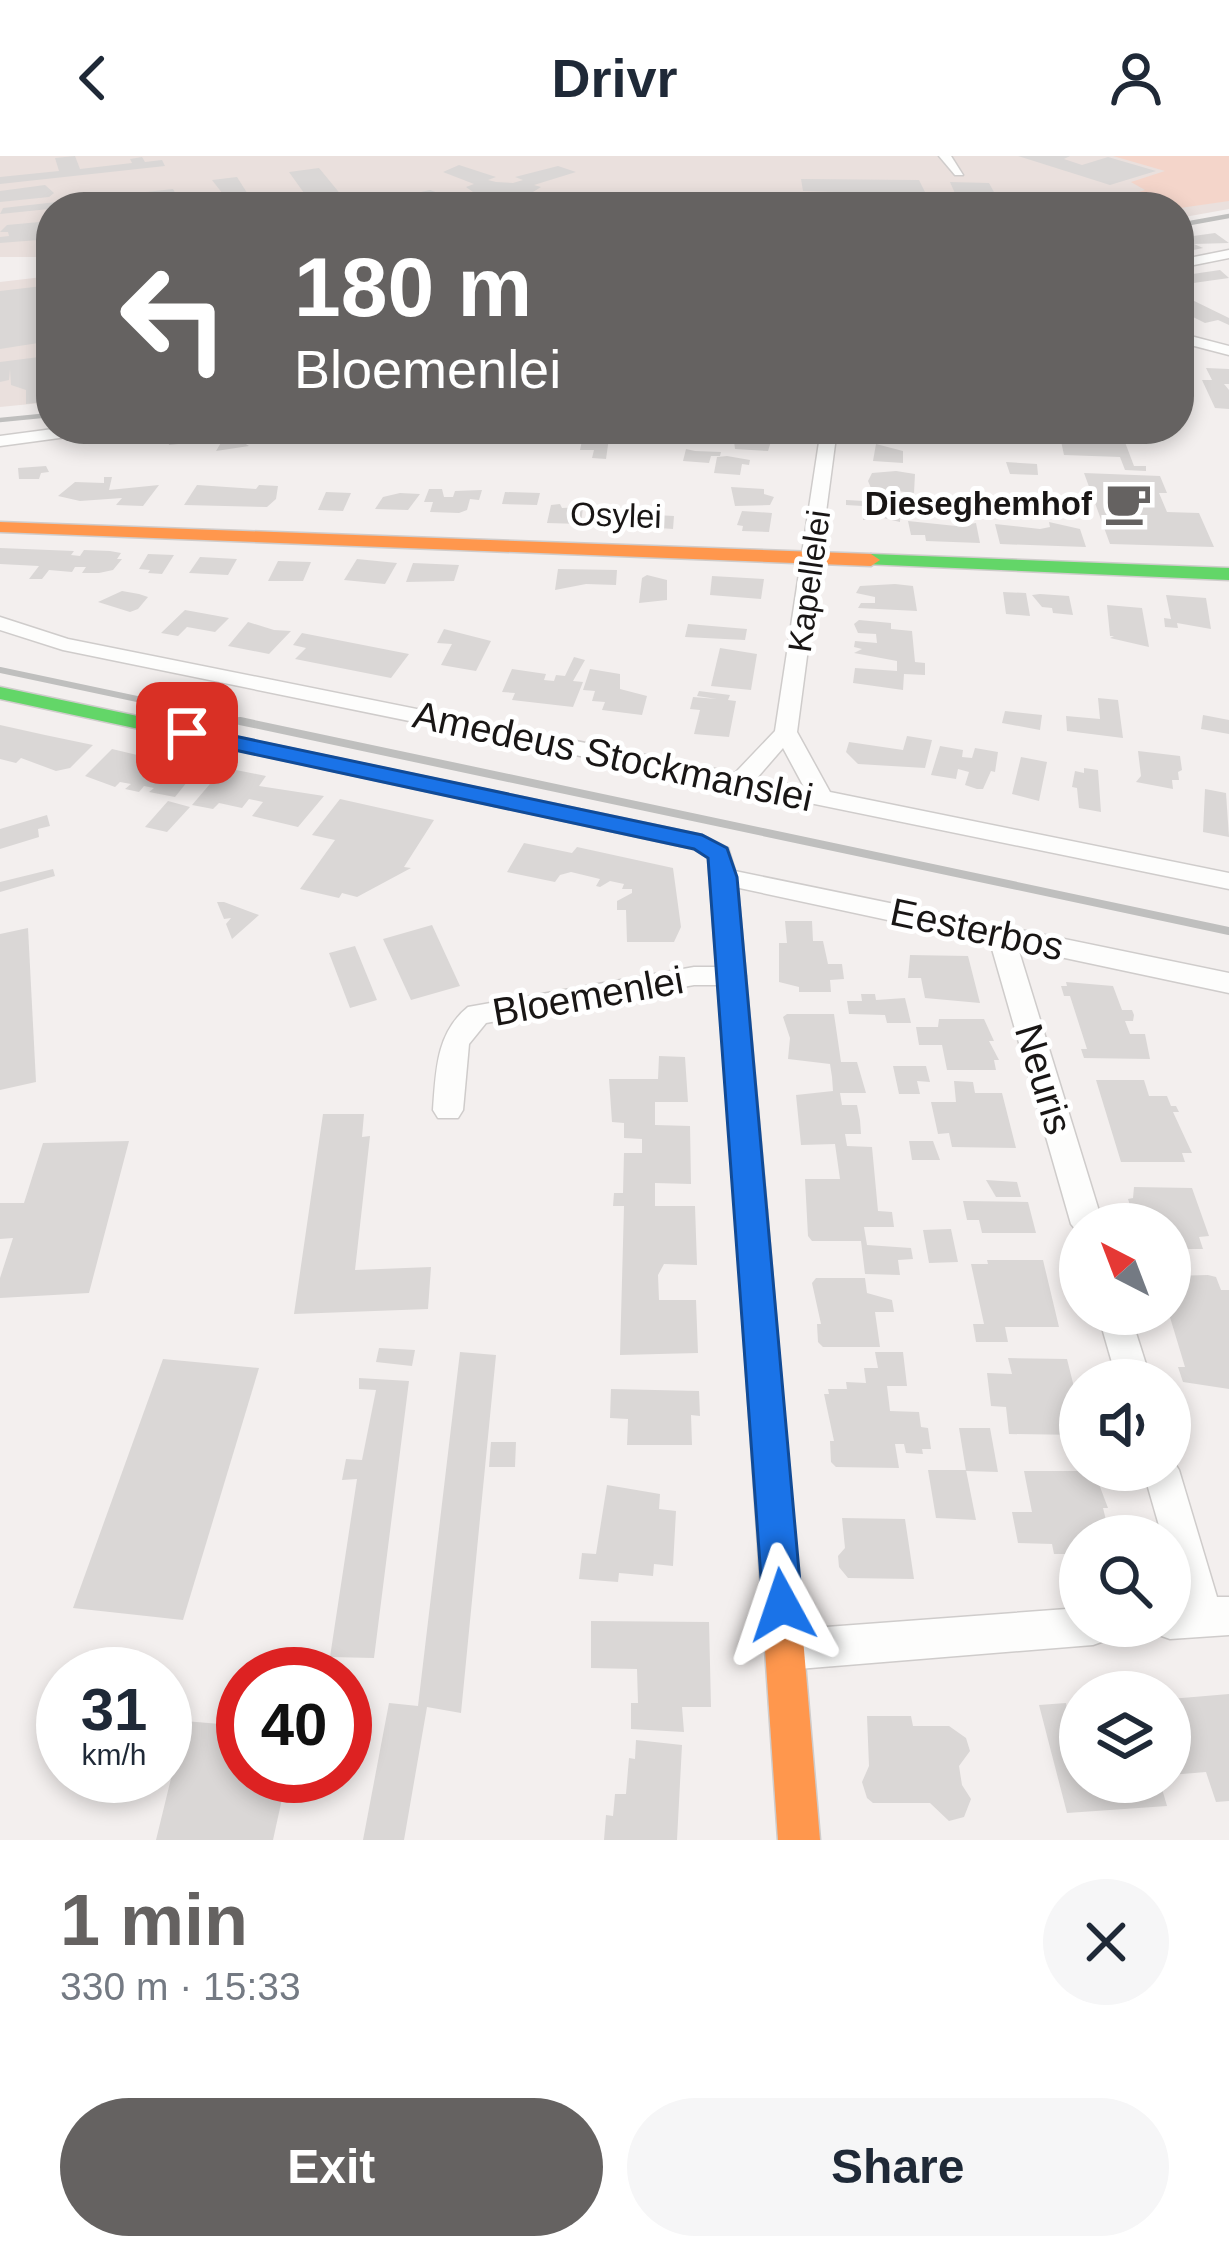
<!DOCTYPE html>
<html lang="en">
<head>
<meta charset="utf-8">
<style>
  body { margin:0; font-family:Helvetica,sans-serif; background:#f6f6f7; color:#1f2937; height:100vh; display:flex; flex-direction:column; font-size:45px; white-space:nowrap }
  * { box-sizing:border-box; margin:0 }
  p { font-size:39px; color:#747a83 }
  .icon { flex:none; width:66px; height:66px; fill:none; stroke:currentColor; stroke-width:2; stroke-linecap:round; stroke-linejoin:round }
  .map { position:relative; height:1684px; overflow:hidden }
  .drawer { display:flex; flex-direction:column; background:#fff; flex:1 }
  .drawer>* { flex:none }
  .guide { position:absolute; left:36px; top:36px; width:1158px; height:252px; border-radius:48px; box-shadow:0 6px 18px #0003; background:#656261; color:#fff; overflow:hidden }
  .needle { width:78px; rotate:318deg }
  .fabs { position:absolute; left:1059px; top:1047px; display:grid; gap:24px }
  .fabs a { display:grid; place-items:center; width:132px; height:132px; border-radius:50%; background:#fff; box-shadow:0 6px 18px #0003; font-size:60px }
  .speed { position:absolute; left:36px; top:1491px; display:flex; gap:24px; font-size:60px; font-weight:700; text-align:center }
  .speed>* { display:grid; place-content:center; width:156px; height:156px; border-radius:50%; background:#fff; box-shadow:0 6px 18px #0003; line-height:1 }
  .speed small { font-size:30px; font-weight:400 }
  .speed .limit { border:18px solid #d22; background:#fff; color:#111 }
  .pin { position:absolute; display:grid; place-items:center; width:102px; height:102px; color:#fff; margin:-51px; border-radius:24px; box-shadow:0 6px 18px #0006 }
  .me { position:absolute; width:132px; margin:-66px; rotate:355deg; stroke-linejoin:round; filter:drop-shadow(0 0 9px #0008) }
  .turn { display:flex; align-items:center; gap:42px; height:252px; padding:0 60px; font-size:54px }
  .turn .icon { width:156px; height:156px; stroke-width:2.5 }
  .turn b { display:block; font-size:84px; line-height:102px }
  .round { display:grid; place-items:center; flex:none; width:126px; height:126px; border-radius:63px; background:#f6f6f7 }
  .summary { display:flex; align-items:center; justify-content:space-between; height:204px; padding:0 60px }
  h1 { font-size:72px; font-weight:700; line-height:90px; color:#656261 }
  .button { display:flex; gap:24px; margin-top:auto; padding:24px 60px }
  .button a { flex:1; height:138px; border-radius:72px; background:#656261; color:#fff; font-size:48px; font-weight:700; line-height:138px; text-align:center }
  .button a+a { background:#f6f6f7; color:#1f2937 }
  header { display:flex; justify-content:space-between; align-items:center; height:156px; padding:0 60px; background:#fff; font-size:54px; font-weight:700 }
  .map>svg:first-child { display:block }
  .built { fill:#eae0dd }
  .green { fill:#f4d5ca }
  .building { fill:#dad7d6 }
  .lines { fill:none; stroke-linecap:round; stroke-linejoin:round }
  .street-casing { stroke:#cfcccb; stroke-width:3 }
  .fast-casing { stroke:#cfcccb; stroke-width:3 }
  .slow-casing { stroke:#cfcccb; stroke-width:3 }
  .street { fill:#fdfdfc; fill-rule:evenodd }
  .fast { fill:#63d668; fill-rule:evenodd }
  .slow { fill:#ff974d; fill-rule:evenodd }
  .rail-far2 { stroke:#bfbfbe; stroke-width:4.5 }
  .rail-far1 { stroke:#bfbfbe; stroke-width:6 }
  .rail { stroke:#bfbfbe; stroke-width:8 }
  .route { fill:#1a73e8; stroke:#114b97; stroke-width:3 }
  .labels { text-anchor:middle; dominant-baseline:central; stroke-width:10; stroke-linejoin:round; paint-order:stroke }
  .far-poi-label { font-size:33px; font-weight:bold; fill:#191615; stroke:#fff; text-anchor:end }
  .far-street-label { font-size:33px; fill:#191615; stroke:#fff }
  .street-label { font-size:39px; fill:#191615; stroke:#fff }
</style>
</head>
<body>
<header><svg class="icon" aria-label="back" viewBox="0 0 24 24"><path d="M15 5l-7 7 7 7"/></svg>Drivr<svg class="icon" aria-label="person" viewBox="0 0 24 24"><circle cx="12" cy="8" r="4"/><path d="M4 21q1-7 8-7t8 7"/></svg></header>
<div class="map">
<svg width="1229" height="1684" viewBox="0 0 1229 1684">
  <rect width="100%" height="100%" fill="#f3efee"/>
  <g class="built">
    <path d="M0 0H1229V53L1179 62V51H51V101H0Z"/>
    <path d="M51 120V246L0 251V126Z"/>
  </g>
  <path class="green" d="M1113 0H1229V45L1180 52 1112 45 1145 34 1131 26 1165 15Z"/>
  <g class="building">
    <path d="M75 0 80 13 132 7 130 3 142 1 145 6 162 4 165 10 0 28V21L59 15 55 2Z"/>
    <path d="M1018 0H1070L1064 3 1082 9 1108 1 1156 15 1110 29Z"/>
    <path d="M459 9 496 21 488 24 496 26 513 27 523 24 515 21 558 10 576 16 534 29 541 31 533 36 549 42 547 51H519V44L493 41 468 51H427L429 47 407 39 430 34 452 42 473 36 466 31 474 28 443 16Z"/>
    <path d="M319 12 342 40 360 38 371 51H314L289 16Z"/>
    <path d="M237 21 256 51H233L212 24Z"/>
    <path d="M801 23 919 24 925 36H864L868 49 839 51 835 36 803 35Z"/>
    <path d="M950 26 989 27 1001 49H960Z"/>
    <path d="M45 29 54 37 49 41 0 46V35Z"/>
    <path d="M173 33 177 40 0 58 3 52Z"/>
    <path d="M51 65V71L40 72 42 77 51 76V83L0 87V81L9 80 8 76H0L7 69Z"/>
    <path d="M1215 77 1229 87 1194 88 1203 92 1179 97V82Z"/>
    <path d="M1220 114 1229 122 1179 129V120Z"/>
    <path d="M51 129V185L0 193V135Z"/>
    <path d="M1184 140 1229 162V169L1218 164 1205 167 1179 154V141Z"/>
    <path d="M39 201V210L51 209V245L26 248V234L11 229 10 213 9 224 0 226V206Z"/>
    <path d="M1206 212 1229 213V228H1224L1229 234V253L1215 252 1202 224H1212Z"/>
    <path d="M203 273 206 285 169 289 167 278Z"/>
    <path d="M875 273 928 276V286L885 284 872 277Z"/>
    <path d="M1054 273H1120L1134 310H1146V315L1125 314 1120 301 1064 299 1061 285 1106 287 1104 280 1056 278Z"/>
    <path d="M248 274 241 285 249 290 216 295 228 275Z"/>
    <path d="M724 277 769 280 772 282 768 295 735 293 734 285 722 284Z"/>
    <path d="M583 280 609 282 606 303 592 302 594 294H580Z"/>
    <path d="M876 288 903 295V307L873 305Z"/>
    <path d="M686 293 695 295 721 296 720 300H711L709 307 683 305Z"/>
    <path d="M727 300 750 304 749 309 742 308 740 319 714 317 717 301Z"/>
    <path d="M1006 306 1037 308 1038 319 1010 318Z"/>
    <path d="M46 310 49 316 41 317 39 323H19L18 312Z"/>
    <path d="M896 315 915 318 914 337 871 332 868 325 872 317Z"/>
    <path d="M1084 317 1160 320 1167 337H1159L1167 356 1199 357 1214 391 1110 388Z"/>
    <path d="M104 321H112L109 334 159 329 143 350 116 349 122 342 80 345 58 340 75 326 104 327Z"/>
    <path d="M197 329 256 333 259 329 278 330 276 343 267 351 184 349Z"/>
    <path d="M731 331 764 333V338L774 341 770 349 735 350Z"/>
    <path d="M429 333H442L444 341H453L455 335 482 334 479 344 470 343 467 354 459 357 430 356 433 346H424Z"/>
    <path d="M326 336 351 337 343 355 318 354Z"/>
    <path d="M505 336 540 337 537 349 502 348Z"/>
    <path d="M400 337 420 338 408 354 375 353 383 341Z"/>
    <path d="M864 341 901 344 900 366 875 360 874 364H863V350L846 349V344L864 345Z"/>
    <path d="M560 348 562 352 583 351 581 368 547 367 551 349Z"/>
    <path d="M610 351 654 353 655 359 674 360 673 373 594 367 597 355H610Z"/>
    <path d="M742 355 772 357 769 376 742 375 743 370 737 369Z"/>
    <path d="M908 365 956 370 976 367 980 387 926 385 925 379H911Z"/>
    <path d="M1049 366 1080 373 1086 391 1000 388 995 368 1040 373 1050 371Z"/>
    <path d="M0 392 74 395 71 399 80 400 84 394 110 395 121 397 117 403H122L113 414 99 417H82L86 411H75L72 416 49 414 42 423H29L39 410 0 408Z"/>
    <path d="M148 398 174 399 162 418 148 417 150 414 139 413Z"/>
    <path d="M200 401 237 403 228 419 189 417Z"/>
    <path d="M357 403 397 407 385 428 344 424Z"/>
    <path d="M278 405 311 406 303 425H268Z"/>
    <path d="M413 407 459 409 454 425 406 426Z"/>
    <path d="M558 413 617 414 616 429 586 428 555 434Z"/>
    <path d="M647 419 667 424V444L639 447 642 422Z"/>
    <path d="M712 420 764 423 761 443 710 439Z"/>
    <path d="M895 428 913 430 917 455 858 452 861 447H875V441L856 437 860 430Z"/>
    <path d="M122 435 139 438 148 441 138 453 130 456 98 446Z"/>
    <path d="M1003 436 1026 437 1030 460 1006 458Z"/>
    <path d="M1040 438 1069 440 1073 459 1053 457 1052 452 1042 451 1032 439Z"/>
    <path d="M1166 439 1206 442 1211 473 1177 467 1178 472 1165 471 1164 462 1171 463Z"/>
    <path d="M1107 449 1142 452 1149 491 1110 482 1114 480H1110Z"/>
    <path d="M185 454 229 462 215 476 187 471 178 480 161 477Z"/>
    <path d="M859 464 891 467V473L912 475 915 506 925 507V519L904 518 903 534 853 527 855 512 897 515V505L854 497 862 493 854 491 855 485 877 487 876 478 858 477 854 468Z"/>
    <path d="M248 466 274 474 291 475 269 498 228 490Z"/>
    <path d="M688 468 747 473 745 484 685 481Z"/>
    <path d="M444 473 491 485 476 515 441 509 452 488 437 487Z"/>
    <path d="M302 477 409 498 391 522 295 503 306 492 293 489Z"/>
    <path d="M720 492 757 498 751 534 711 530Z"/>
    <path d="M574 501 585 504 573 525 583 526 573 551 512 544 515 537 502 536 512 513 546 518 544 524 554 525 556 519 565 520Z"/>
    <path d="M590 513 620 518V533L647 540 642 559 602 554 605 546 592 545 595 535 583 534Z"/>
    <path d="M699 535 730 539 728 544 736 545 729 581 694 578 700 554 690 553 693 541 717 543 697 540Z"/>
    <path d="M1098 542 1118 544 1123 582 1067 575 1066 560 1100 563Z"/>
    <path d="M1005 555 1042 559 1040 574 1002 567Z"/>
    <path d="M1203 559 1229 564V578L1201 573Z"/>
    <path d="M0 569 45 579 93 589 70 612 56 615 21 602 16 607 0 603Z"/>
    <path d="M907 580 932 584 925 612 858 608 846 596 849 586 903 594Z"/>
    <path d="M940 590 963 594 962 601 972 602 975 592 998 596 995 616 991 615 983 633H977L965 629 969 616 958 613 956 623 931 619Z"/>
    <path d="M112 593 133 598 199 611 175 641 149 636 154 632 144 630 139 636 125 633 131 628 120 626 115 631 85 620Z"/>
    <path d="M1138 595 1180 600 1182 614 1178 616 1179 624H1172L1173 633 1136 626 1141 620Z"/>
    <path d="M1021 601 1047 606 1039 645 1012 638Z"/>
    <path d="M1084 612 1098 614 1101 656 1079 652 1077 632 1072 631 1075 615 1084 617Z"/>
    <path d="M231 613 266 620 259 630 324 640 298 671 252 660 263 646 249 643 242 652 219 647 213 653 192 649 221 615Z"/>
    <path d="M1205 633 1226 637 1229 681 1203 676Z"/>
    <path d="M340 643 434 664 404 711 411 712 357 741 342 737 339 742 300 733 335 684 312 679Z"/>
    <path d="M168 645 190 651 167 676 145 671Z"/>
    <path d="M47 659 50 670 38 673 39 681 0 693V673Z"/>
    <path d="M524 687 572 697 577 691 673 712 681 771 674 786H627L626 754H617V745L632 737V733H622L624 728 610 725 600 731 596 730 600 723 571 716 560 719 555 726 507 716Z"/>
    <path d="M53 713 55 720 0 736V726Z"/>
    <path d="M217 746H224L259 759 232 783 226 768 231 762 224 763Z"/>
    <path d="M785 765H812L813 785H823L828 808H842L844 823 830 824 831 836H799V831L779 826V787H787Z"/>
    <path d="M432 769 460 830 411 844 383 783Z"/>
    <path d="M28 772 36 926 0 934V778Z"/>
    <path d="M355 790 377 844 350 852 329 797Z"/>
    <path d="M910 799 968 800 980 847 925 842 921 822H908Z"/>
    <path d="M1066 826 1113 830 1122 854H1132L1134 859 1133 865H1125L1130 878H1145L1150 903 1084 902 1081 893H1087L1070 840H1064L1061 830H1067Z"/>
    <path d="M861 838H875L876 844 905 842 911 867H887L885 859 849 858 847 845H862Z"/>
    <path d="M787 858H834L841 906H857L866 937H840L842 949H857L860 964 861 978H845L847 990 872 991 878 1055 892 1056 894 1071H864L867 1089 911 1092 913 1103 898 1104 900 1119 865 1118 861 1085H812L808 1080 805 1023H840L835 988 801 989 796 939 833 935 832 921 830 908 788 903 790 882 783 861Z"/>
    <path d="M939 863H984L994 885H989L999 904H994L996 914H947L942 889H919L916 871H938Z"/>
    <path d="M659 900 685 901 688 946H655V969L690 970 691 1028 655 1027V1050H695L697 1109 664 1108 658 1119 659 1144H696L698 1197 620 1199 624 1050H613L614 1037H623L624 997H642V983L624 982V967L612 966 609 923H658Z"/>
    <path d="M893 910H926L930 926 917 925 920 938H899Z"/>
    <path d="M1096 924H1144L1149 940H1167L1171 950H1176L1179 956H1173L1192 997H1182L1185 1006H1121Z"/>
    <path d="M954 925 973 926 975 937H1002L1016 992 952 991 949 977 938 978 931 946H956Z"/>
    <path d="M323 958H364L362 981 370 980 355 1114 431 1111 428 1153 294 1158Z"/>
    <path d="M129 985 89 1137 0 1142V1122L13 1082 0 1083V1047H24L43 987Z"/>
    <path d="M909 985H933L940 1004H912Z"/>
    <path d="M986 1024 1017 1026 1021 1041H996Z"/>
    <path d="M1134 1031 1192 1032 1209 1080 1199 1081 1203 1093H1170V1068H1136L1128 1043 1133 1042Z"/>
    <path d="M963 1045 1028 1046 1036 1077H982L979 1064H967Z"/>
    <path d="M951 1073 958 1106 929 1107 923 1074Z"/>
    <path d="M987 1104H1043L1059 1171H1005L1008 1186H976L973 1168H984L971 1108H988Z"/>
    <path d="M1208 1119 1216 1121 1221 1134H1229V1233L1183 1226 1178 1211H1185L1169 1158 1170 1120Z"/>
    <path d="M816 1122H865L867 1137 892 1144 894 1156H875L880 1191H823L818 1186 817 1168H821L812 1127Z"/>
    <path d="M379 1192 415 1194 412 1210 376 1206Z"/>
    <path d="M460 1196 496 1199 461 1557 427 1551 404 1684H363L389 1547 418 1550Z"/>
    <path d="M875 1196H903L907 1230H887L890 1255 919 1256 921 1271 928 1272 931 1293H922L923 1298 906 1297 904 1288H895L899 1312 836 1311 831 1306 830 1285H834L824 1238H829L828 1233H847L846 1226 866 1227 864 1212H878Z"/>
    <path d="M1008 1202 1067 1203 1080 1255V1279L1009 1278 1006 1251 991 1250 987 1217 1012 1218Z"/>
    <path d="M163 1203 259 1212 183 1464 73 1452Z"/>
    <path d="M359 1222 409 1225 374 1502 330 1501 357 1323 342 1324 346 1303 362 1304 376 1234 359 1233Z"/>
    <path d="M611 1233 699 1235 700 1260 691 1259 692 1289H627L628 1263 610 1262Z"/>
    <path d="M959 1272H990L998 1316 966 1315Z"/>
    <path d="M491 1286H516L515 1311H489Z"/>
    <path d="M928 1314H966L976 1364 936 1362Z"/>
    <path d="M1024 1315H1094L1108 1352H1103L1110 1380H1080V1398H1054L1052 1388 1018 1387 1012 1356H1032Z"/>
    <path d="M607 1329 660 1338 659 1353 676 1355 673 1410 654 1408 653 1420 619 1417 618 1426 579 1423 582 1397 596 1398Z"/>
    <path d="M842 1362 905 1363 914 1423 848 1422 839 1411 838 1400 845 1392Z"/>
    <path d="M591 1465 709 1466 711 1551H682L684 1576 631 1573V1547H638L637 1513 591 1512Z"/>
    <path d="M1229 1538V1645L1216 1646 1206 1616 1170 1619V1543Z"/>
    <path d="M1066 1547 1067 1552 1080 1551V1626H1160L1167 1650 1067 1657 1039 1549Z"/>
    <path d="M867 1560H911L913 1570H949L966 1582 970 1595 959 1610 962 1629 971 1643 964 1661 949 1665 930 1647H873L867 1642 862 1626 869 1610Z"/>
    <path d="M185 1565 243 1570V1620H287L273 1684H156Z"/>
    <path d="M636 1584 682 1589 677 1684H604L606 1659 613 1660 615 1638H626L629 1602 635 1603Z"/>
  </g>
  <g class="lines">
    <defs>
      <g id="street">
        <path d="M939 0H951L963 19H955Z"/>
        <path d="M1229 94V102L1179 112V104Z"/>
        <path d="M1179 177 1229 190V199L1179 186Z"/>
        <path d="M53 273H97L89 278 0 290V280Z"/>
        <path d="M821 273H837L797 576 830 636 1229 717V733L63 494 0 474V461L68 483 735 617 775 575ZM783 592 804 631 757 622Z"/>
        <path d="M725 713 1229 817V837L1018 792 1103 1068H1080V1079L1071 1068 990 786 716 727 713 721Z"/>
        <path d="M694 811H733L746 820 733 829H694L486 867 469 888 463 954 458 962H438L433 954C436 915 436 877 468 851Z"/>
        <path d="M1098 1158H1130L1151 1224H1117Z"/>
        <path d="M1170 1300 1179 1314 1217 1441H1229V1479L1170 1483 1156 1478 1153 1470H1170V1445L1180 1444 1170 1409V1380H1162L1143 1314H1170Z"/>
        <path d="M1080 1452V1470H1112L1107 1484 1093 1489 786 1514 772 1508 766 1494 772 1480 786 1474Z"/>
      </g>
      <g id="fast">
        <path d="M871 398 1229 412V424L864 408 862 404Z"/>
        <path d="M0 531 702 679 728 692 737 721 767 1054 762 1063 751 1067 740 1063 735 1054 708 702 694 693 0 543Z"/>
      </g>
      <g id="slow">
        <path d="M0 366 871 398 880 404 871 410 0 376Z"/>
        <path d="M751 1041 762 1045 767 1054 820 1684H778L735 1054 740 1045Z"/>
      </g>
    </defs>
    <use href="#street" class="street-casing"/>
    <use href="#fast" class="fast-casing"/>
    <use href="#slow" class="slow-casing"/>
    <use href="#street" class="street"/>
    <use href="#fast" class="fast"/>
    <use href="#slow" class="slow"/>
    <g class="rail-far2">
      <path d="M1179 69 1229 60"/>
      <path d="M0 264 51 259"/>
    </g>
    <path class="rail-far1" d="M0 514 255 568"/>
    <path class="rail" d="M240 565 1229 775"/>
  </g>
  <path class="route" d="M187 570 702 679 727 692 737 721 802 1449 796 1462 782 1468 768 1462 763 1449 708 702 694 693 179 582V572Z"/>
  <defs>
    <symbol id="cafe-bare" viewBox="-9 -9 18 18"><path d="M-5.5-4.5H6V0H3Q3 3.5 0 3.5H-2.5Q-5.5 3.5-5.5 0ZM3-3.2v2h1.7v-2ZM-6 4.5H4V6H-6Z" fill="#656261" stroke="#fff" stroke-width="2.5" paint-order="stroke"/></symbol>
  </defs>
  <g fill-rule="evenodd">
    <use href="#cafe-bare" x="1095" y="314" width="66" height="66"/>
  </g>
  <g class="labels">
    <g class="far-poi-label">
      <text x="1092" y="347">Dieseghemhof</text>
    </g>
    <g class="far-street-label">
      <text transform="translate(616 359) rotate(2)">Osylei</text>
      <text transform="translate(809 425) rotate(-82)">Kapellelei</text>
    </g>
    <g class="street-label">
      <text transform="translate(613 600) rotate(12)">Amedeus Stockmanslei</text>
      <text transform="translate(977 773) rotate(12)">Eesterbos</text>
      <text transform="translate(588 840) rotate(-10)">Bloemenlei</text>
      <text transform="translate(1044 923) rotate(73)">Neuris</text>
    </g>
  </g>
</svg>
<div class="fabs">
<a><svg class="needle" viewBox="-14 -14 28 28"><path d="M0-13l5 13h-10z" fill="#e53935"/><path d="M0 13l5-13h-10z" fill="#747a83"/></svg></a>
<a><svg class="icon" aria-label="sound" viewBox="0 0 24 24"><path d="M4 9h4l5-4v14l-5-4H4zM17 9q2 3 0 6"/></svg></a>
<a><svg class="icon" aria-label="search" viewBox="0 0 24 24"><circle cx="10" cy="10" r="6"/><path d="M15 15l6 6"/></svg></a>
<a><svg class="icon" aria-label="layers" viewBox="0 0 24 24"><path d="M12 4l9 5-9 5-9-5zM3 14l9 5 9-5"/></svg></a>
</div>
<div class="speed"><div>31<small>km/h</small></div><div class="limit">40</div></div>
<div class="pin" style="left:187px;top:577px;background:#d93025"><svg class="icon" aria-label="arrive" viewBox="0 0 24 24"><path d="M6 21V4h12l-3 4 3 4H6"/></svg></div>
<svg class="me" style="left:782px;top:1449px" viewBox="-20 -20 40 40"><path d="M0-17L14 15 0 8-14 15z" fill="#1a73e8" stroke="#fff" stroke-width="4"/></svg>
<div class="guide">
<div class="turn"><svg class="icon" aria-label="left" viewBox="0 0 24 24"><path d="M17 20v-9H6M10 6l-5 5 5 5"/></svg><div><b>180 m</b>Bloemenlei</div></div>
</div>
</div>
<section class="drawer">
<div class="summary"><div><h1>1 min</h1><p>330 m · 15:33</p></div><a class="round"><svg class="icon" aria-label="close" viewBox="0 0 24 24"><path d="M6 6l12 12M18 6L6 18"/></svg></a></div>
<div class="button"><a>Exit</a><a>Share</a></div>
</section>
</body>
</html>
